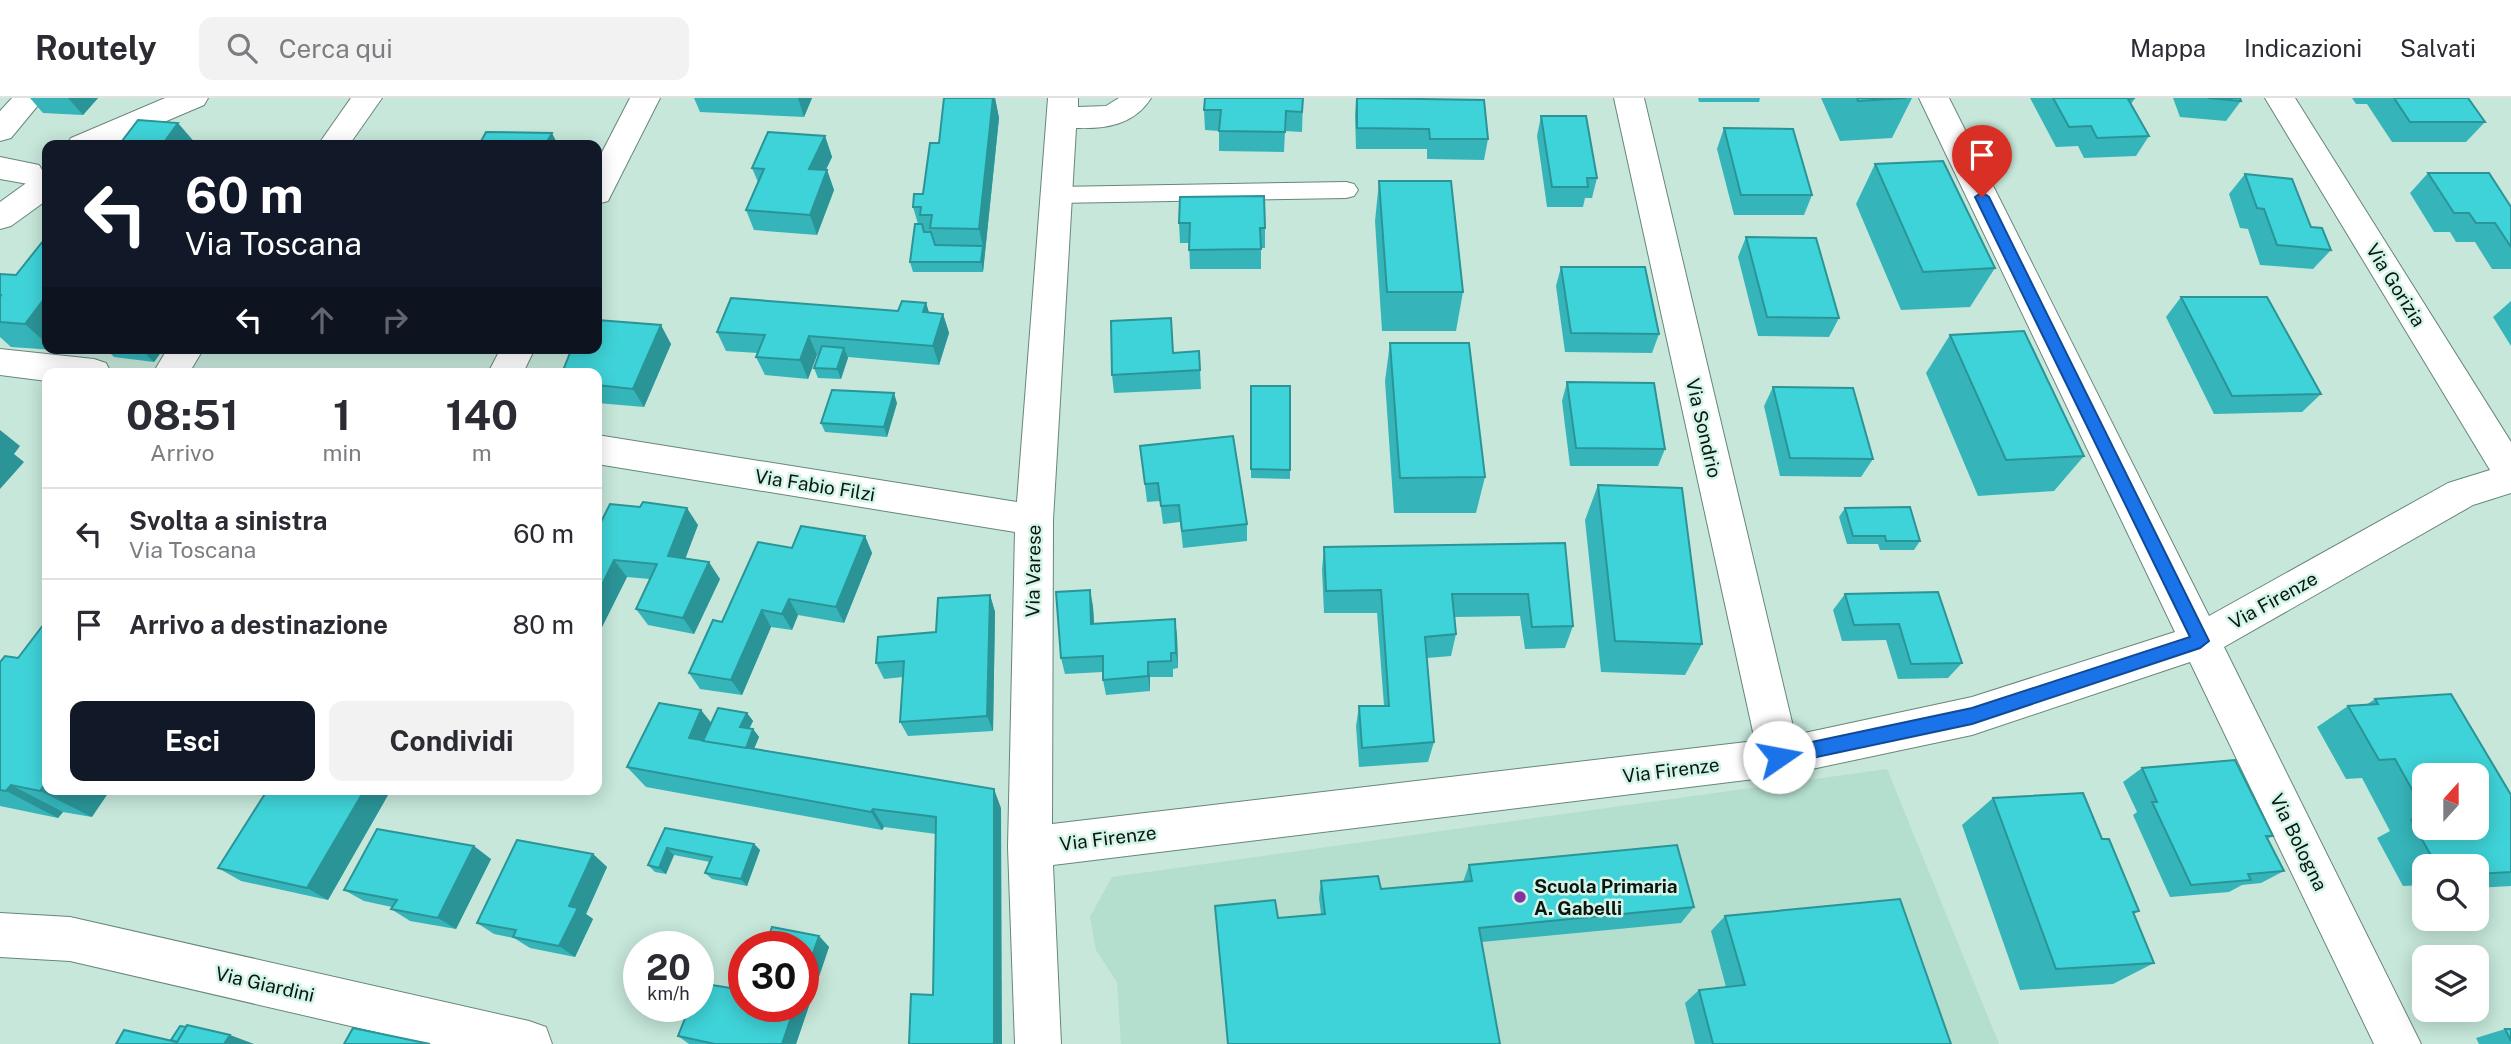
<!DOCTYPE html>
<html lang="it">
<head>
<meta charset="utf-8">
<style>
  body { margin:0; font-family:"Public Sans",sans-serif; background:#f2f2f3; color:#2b2b33; height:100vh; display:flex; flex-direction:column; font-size:26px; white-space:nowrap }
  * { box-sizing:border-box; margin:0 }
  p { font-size:23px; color:#7c7c81 }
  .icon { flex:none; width:38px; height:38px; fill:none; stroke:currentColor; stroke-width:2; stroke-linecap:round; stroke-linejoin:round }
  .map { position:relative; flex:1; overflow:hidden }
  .panel { position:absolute; left:42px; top:270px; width:560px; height:427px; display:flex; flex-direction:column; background:#fff; border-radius:14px; box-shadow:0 4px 18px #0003 }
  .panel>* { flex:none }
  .guide { position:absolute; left:42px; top:42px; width:560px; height:214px; border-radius:14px; box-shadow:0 4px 18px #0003; background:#111827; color:#fff; overflow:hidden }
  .needle { width:46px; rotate:21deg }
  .fabs { position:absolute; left:2412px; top:665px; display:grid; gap:14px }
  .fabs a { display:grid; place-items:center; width:77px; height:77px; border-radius:14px; background:#fff; box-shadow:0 4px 18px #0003; font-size:35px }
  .speed { position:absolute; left:623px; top:833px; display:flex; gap:14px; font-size:35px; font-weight:700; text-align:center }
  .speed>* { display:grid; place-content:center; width:91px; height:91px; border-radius:50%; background:#fff; box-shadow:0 4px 18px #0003; line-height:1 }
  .speed small { font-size:18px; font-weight:400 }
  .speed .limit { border:10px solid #d22; background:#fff; color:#111 }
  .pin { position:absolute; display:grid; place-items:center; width:60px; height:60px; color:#fff; margin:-72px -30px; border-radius:50% 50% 50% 0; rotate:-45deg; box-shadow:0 0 7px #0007 }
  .pin .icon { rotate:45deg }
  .me { position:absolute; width:77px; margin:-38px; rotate:78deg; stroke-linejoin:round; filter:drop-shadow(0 0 5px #0008) }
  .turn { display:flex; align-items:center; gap:24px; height:147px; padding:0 28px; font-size:32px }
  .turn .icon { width:91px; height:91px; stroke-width:2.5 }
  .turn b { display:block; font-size:49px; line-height:60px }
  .lanes { display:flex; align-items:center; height:66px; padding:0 28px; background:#0003; justify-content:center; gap:35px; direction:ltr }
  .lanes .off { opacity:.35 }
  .eta { display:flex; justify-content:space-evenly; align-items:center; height:119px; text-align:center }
  .eta b { font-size:42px; font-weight:700; line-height:49px }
  .cta { display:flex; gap:14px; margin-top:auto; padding:14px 28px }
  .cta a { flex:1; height:80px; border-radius:14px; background:#111827; color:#fff; font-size:28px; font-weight:700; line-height:80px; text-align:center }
  .cta a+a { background:#f2f2f3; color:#2b2b33 }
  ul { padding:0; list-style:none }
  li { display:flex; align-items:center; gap:21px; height:91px; padding:0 28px; border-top:2px solid #e1e1e2 }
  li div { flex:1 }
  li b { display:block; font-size:26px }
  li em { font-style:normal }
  header { display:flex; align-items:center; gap:42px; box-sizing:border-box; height:98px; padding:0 35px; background:#fff; border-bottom:2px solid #e1e1e2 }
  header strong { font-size:33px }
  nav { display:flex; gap:38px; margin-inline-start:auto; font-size:24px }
  .search { width:490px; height:63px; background:#f2f2f3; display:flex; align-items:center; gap:18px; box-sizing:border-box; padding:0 24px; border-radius:14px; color:#7c7c81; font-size:26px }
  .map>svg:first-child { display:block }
  .built { fill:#b4decd }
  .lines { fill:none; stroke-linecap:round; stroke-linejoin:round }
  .service-casing { stroke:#68867a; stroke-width:2 }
  .minor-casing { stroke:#68867a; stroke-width:2 }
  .tertiary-casing { stroke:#68867a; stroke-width:2 }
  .service { fill:#fff; fill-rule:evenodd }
  .minor { fill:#fff; fill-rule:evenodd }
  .tertiary { fill:#fff; fill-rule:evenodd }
  .wall { fill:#35b5ba; fill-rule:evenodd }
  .shaded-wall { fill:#2b9497 }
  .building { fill:#3ed3d8; stroke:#2b9497; stroke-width:2 }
  .route { fill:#1a73e8; stroke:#114b97; stroke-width:2 }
  .poi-dot { fill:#8632a1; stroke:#d3f5e7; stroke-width:2.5 }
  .labels { text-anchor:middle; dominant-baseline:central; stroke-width:5; stroke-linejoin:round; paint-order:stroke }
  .street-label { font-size:19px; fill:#0a1611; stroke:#d3f5e7 }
  .poi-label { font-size:19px; font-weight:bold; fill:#0a1611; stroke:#d3f5e7; text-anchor:start }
</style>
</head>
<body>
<header>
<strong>Routely</strong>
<div class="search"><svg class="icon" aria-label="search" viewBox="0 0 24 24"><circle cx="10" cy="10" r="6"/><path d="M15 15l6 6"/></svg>Cerca qui</div>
<nav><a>Mappa</a><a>Indicazioni</a><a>Salvati</a></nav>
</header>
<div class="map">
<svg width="2511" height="946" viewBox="0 0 2511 946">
  <rect width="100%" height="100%" fill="#c6e7da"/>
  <path class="built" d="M1887 671 1999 946H1121L1117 884 1096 852 1090 819 1112 779Z"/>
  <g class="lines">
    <defs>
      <path id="service" d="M1346 84 1354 86 1358 92 1354 98 1346 100 1056 105 1048 103 1044 97 1048 91 1056 89Z"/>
      <g id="minor">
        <path d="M12 0H44L11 40 0 43V13Z"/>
        <path d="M351 0H382L349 47H318Z"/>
        <path d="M630 0H660L608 103 597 106V64Z"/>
        <path d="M1048 0H1078V9L1106 8 1119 0H1151C1134 27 1106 31 1076 30L1053 422 1052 726 1755 643 1614 0H1644L1795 637 1972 599 2175 534 1919 0H1949L2209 518 2448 385 2490 372 2265 0H2295L2511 344V395L2473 407 2224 549 2421 946H2374L2190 564 1972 637 1779 678 1053 767 1061 946H1015L1008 749 1015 434 597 366V337L1017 404Z"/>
        <path d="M0 59 39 67 44 75 39 83 28 86 0 81Z"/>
        <path d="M168 250H204L189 275H153Z"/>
        <path d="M501 250H535L523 275H488Z"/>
        <path d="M0 251 94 261 106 265 111 275H47V283L0 277Z"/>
        <path d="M0 815 70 819 529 923 546 929 552 946H428L70 863 0 859Z"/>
      </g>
      <g id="tertiary">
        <path d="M165 0H208L204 7 110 47H66L71 40Z"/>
        <path d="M47 75V102L11 128 0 131V104L36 78Z"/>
      </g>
    </defs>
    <use href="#service" class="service-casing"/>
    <use href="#minor" class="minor-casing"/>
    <use href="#tertiary" class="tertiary-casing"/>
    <use href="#service" class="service"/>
    <use href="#minor" class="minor"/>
    <use href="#tertiary" class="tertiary"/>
  </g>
  <g class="wall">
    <path d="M30 0H98L83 17 43 15Z"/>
    <path d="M694 0H812L804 19 700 14Z"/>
    <path d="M944 0H995L999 20 983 174H913L910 164 918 126 913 109 923 96 939 45Z"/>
    <path d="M1303 0 1302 34 1285 33 1284 54 1219 53V33L1205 32 1204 12Z"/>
    <path d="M1356 0 1488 41 1484 62 1427 61V51H1356L1355 17Z"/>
    <path d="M1698 0H1760L1759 4H1699Z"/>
    <path d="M1821 0H1912L1892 40 1840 43Z"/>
    <path d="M2030 0H2135L2131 6 2149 38 2136 58 2084 60 2078 48 2056 49Z"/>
    <path d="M2173 0H2240L2241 3 2226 23 2180 19Z"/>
    <path d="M2352 0H2468L2485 24 2466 44H2392L2367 6H2356Z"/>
    <path d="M1541 18 1597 80 1592 100H1585L1583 109H1547L1537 38Z"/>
    <path d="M1724 30 1812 97 1804 117H1734L1717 51Z"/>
    <path d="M825 38 832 59 826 72H827L834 92 817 137 754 132 746 112 758 84 752 70Z"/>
    <path d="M1875 66 1995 170 1970 209 1901 212 1856 106Z"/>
    <path d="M2428 75 2511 109V171H2492L2475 144H2456L2450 134H2434L2410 95Z"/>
    <path d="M2245 76 2311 129 2331 152 2313 171 2260 167 2248 131 2240 130 2229 96Z"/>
    <path d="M1379 83 1463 194 1456 233H1382L1375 123Z"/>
    <path d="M1180 99 1265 130V150H1261V171H1190L1189 145H1180L1179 125Z"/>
    <path d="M47 138V250H56L54 252 11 249 0 239V176L16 177Z"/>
    <path d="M1746 139 1839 220 1829 239 1758 238 1738 159Z"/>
    <path d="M1561 169 1659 236 1652 255 1565 254 1556 188Z"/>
    <path d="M2181 199 2321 296 2302 314 2214 316 2166 219Z"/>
    <path d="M2511 203V248L2493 219Z"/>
    <path d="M926 205 929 215 943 216 949 235 939 267 848 259 841 281 818 280 814 270 819 257H817L808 281 765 277 756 259 758 255 726 253 717 234 898 213Z"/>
    <path d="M1950 237 2084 358 2054 393 1978 398 1926 275Z"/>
    <path d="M1390 245 1485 379 1476 415H1394L1385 283Z"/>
    <path d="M671 246 644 309 597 305V275Z"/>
    <path d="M105 250H164L154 264 114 259Z"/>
    <path d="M1199 253 1201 291 1114 295 1112 277Z"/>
    <path d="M1567 284 1665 351 1658 368H1570L1562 303Z"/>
    <path d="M1251 288H1290V381L1251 380Z"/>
    <path d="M1773 289 1873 361 1861 379 1780 378 1764 308Z"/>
    <path d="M897 305 887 339 825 334 821 325Z"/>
    <path d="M1140 348 1247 426V443L1183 450 1180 424 1163 426 1160 403 1147 404Z"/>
    <path d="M1598 387 1702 546 1685 577 1601 574 1585 422Z"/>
    <path d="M1845 410 1920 443 1914 452H1880L1878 446H1847L1839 419Z"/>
    <path d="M698 427 685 460 720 481 694 536 648 527 636 511 650 481 627 479 599 535H597V432Z"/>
    <path d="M865 438 872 455 844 525 798 517 792 532 771 529 742 597 700 591 689 575 722 524 792 450Z"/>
    <path d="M1565 445 1573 528 1565 550 1525 551 1520 518 1455 519 1456 536 1451 558 1427 560 1434 644 1428 664 1359 669 1356 628 1359 608H1384L1377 515H1324L1322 472 1324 449Z"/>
    <path d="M1090 492 1093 509 1094 526 1177 537 1178 570 1173 571V579H1150V593L1106 597 1103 582V574L1065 576 1061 560Z"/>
    <path d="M1938 494 1962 565 1948 580 1898 581 1886 542 1842 543 1833 512 1845 496Z"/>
    <path d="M990 497 995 514 993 633 908 638 900 624 903 579 884 581 876 565 936 534Z"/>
    <path d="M0 564 92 719 63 714 58 720 0 708Z"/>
    <path d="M2375 601 2511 697V788L2476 790V768H2424V787L2403 788 2377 740 2390 733 2362 680 2346 681 2317 629 2348 608 2366 607ZM2424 677 2476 730H2424Z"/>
    <path d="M747 615 753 623 749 631H753L759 639 754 651 1001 710 933 897 936 736 884 729 882 732 646 689 627 669 711 624Z"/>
    <path d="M2142 670 2273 738 2267 741 2284 773 2261 785 2242 787 2229 794 2170 799 2133 717 2137 714 2123 684Z"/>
    <path d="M388 697 328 802 241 783 218 770Z"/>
    <path d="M1993 700 2102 741 2139 813 2134 816 2154 865 2113 886 2020 892 1962 727Z"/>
    <path d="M665 730 754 746 760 752 747 788 712 781 705 775 710 764 674 757 666 776 655 774 648 767Z"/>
    <path d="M593 756 607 769 586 816 593 821 575 859 530 850 514 840 494 836 477 825Z"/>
    <path d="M491 761 456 831 410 823 391 811 392 809 364 803 344 792Z"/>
    <path d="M1469 767 1694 809 1681 825 1482 844 1278 820 1321 816 1319 800 1321 783 1381 791 1463 784Z"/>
    <path d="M1725 818 1951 946H1695L1685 905 1699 892 1726 889 1711 833Z"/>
    <path d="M819 838 829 849 796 946H689L678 938 744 908Z"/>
    <path d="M2505 931H2511V946H2479L2476 940Z"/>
  </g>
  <g class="shaded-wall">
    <path d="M68 0H98L83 17Z"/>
    <path d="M798 0H812L804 19Z"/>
    <path d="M993 0H995L999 20 983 174 981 164 983 148 979 131Z"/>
    <path d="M178 25 197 47H162Z"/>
    <path d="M552 35 558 47H545Z"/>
    <path d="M825 38 832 59 816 91 809 71Z"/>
    <path d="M827 72 834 92 817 137 810 117Z"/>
    <path d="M47 197V246L25 226Z"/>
    <path d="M926 205 932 224 923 214Z"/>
    <path d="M943 216 949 235 939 267 933 248Z"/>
    <path d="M661 227 671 246 644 309 633 291Z"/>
    <path d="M809 238 817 257 808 281 800 262Z"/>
    <path d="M140 250H164L154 264Z"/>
    <path d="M844 250 848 260 841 281 837 271Z"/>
    <path d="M894 295 897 305 887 339 884 329Z"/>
    <path d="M0 332 20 348 14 356 24 364 0 391Z"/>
    <path d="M687 410 698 427 680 475 668 458Z"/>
    <path d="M865 438 872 455 844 525 836 509Z"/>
    <path d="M614 462 627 479 599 535 597 533V497Z"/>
    <path d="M709 464 720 481 694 536 683 520Z"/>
    <path d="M1090 492 1093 509 1095 542 1091 526Z"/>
    <path d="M990 497 995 514 993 633 987 618Z"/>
    <path d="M789 501 798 517 792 532 782 516Z"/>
    <path d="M762 512 771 529 742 597 731 582Z"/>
    <path d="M1175 521 1177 537 1178 570 1176 555Z"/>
    <path d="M1148 564 1150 579V593L1148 578Z"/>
    <path d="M701 612 717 632 707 654 689 640Z"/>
    <path d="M747 615 753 623 746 637 740 629Z"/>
    <path d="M753 631 759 639 747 667 741 659Z"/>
    <path d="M47 683V691H111L92 719 40 693Z"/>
    <path d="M11 687 63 714 58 720 6 693Z"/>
    <path d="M365 691H380L388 697 328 802 307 790Z"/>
    <path d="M994 691 1001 710 1002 946H994Z"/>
    <path d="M873 711 884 729 882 732 871 714Z"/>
    <path d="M754 746 760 752 747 788 741 781Z"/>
    <path d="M474 748 491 761 456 831 438 820Z"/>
    <path d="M667 750 674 757 666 776 659 770Z"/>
    <path d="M593 756 607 769 586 816 593 821 575 859 559 848 569 808Z"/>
    <path d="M819 838 829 849 796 946H782L795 908H803V884Z"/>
    <path d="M230 937 254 946H224Z"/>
  </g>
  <g class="building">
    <path d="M944 0H993L979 131 930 130 932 117H920L921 109H913L914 96H923L930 45H939Z"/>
    <path d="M1205 0H1303L1302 14 1286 13 1285 34 1219 33 1221 12H1204Z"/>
    <path d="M1357 0 1484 2 1488 41H1430L1429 31 1357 30Z"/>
    <path d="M1857 0H1906L1858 3Z"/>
    <path d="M2053 0H2135L2128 1 2149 38 2097 40 2091 28 2069 29Z"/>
    <path d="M2208 0H2240L2241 3Z"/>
    <path d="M2394 0H2468L2485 24H2410Z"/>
    <path d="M1541 18H1586L1597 80H1587L1588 89H1552Z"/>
    <path d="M138 22 178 25 162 47H119Z"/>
    <path d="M1724 30 1793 31 1812 97H1741Z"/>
    <path d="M486 34 552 35 545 47H479Z"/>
    <path d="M768 34 825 38 809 71 827 72 810 117 746 112 764 71 752 70Z"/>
    <path d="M1943 63 1995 170 1923 174 1875 66Z"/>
    <path d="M2428 75H2489L2511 109V149L2495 125H2476L2469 115H2454Z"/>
    <path d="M2245 76 2292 81 2311 129 2322 130 2331 152 2277 147 2264 111 2257 110Z"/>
    <path d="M1379 83H1451L1463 194H1387Z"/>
    <path d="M1264 98 1265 130H1260L1261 151 1189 152 1190 125H1179L1180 99Z"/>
    <path d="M915 126H922L924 134H931L935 147 983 148 981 164H910Z"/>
    <path d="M47 138V197L25 226 0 224V199L1 197H0V176L16 177Z"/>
    <path d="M1746 139 1816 140 1839 220 1767 219Z"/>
    <path d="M1561 169H1645L1659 236 1571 235Z"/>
    <path d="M2181 199H2267L2321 296 2232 298Z"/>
    <path d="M731 200 898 213 902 203 926 205 923 214 943 216 933 248 809 238 800 262 756 259 765 237 717 234Z"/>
    <path d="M1171 220 1173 255 1199 253 1200 272 1112 277 1111 223Z"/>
    <path d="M597 222 661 227 633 291 597 287V275H562L572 250H597Z"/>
    <path d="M2024 233 2084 358 2006 362 1950 237Z"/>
    <path d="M1390 245H1469L1485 379 1400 380Z"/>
    <path d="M822 248 844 250 837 271 814 270Z"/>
    <path d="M1567 284 1654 285 1665 351 1576 350Z"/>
    <path d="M1251 288H1290V372L1251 371Z"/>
    <path d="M1773 289 1853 290 1873 361 1790 360Z"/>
    <path d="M832 292 894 295 884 329 821 325Z"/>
    <path d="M1233 338 1247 426 1182 433 1179 407 1161 408 1158 385 1145 386 1140 348Z"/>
    <path d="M1598 387 1682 390 1702 546 1615 543Z"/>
    <path d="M643 404 687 410 668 458 709 464 683 520 636 511 657 466 614 462 597 497V432L610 406 640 409Z"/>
    <path d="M1910 409 1920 443H1886L1885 438H1853L1845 410Z"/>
    <path d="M801 428 865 438 836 509 789 501 782 516 762 512 731 582 689 575 713 522 722 524 758 444 792 450Z"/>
    <path d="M1565 445 1573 528 1532 529 1528 496H1452L1456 536 1425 539 1434 644 1362 650 1359 608H1389L1381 492 1326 493 1324 449Z"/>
    <path d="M1090 492 1091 526 1175 521 1176 555H1171V563L1148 564V578L1103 582V558L1061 560 1056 494Z"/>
    <path d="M1938 494 1962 565 1911 566 1899 526 1854 527 1845 496Z"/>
    <path d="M990 497 987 618 900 624 904 563 876 565 878 539 936 534 938 500Z"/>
    <path d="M47 522V683L40 693 11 687 6 693 0 692V564L5 558 18 560Z"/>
    <path d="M2451 596 2511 697V774L2476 776V768H2437L2411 722 2424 721V730H2476V677H2424V713L2395 661 2379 662 2348 608 2378 606 2375 601Z"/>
    <path d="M659 605 701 612 689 640 994 691V946H909L911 896 933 897 936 719 873 711 871 714 627 669Z"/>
    <path d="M718 610 747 615 740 629 753 631 746 650 703 643Z"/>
    <path d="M2235 662 2273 738H2266L2284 773 2248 776 2251 782 2191 787 2152 704H2157L2142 670Z"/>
    <path d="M268 691H365L307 790 218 770Z"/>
    <path d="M2083 695 2102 741H2109L2139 813 2133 814 2154 865 2056 871 1993 700Z"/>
    <path d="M665 730 754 746 741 781 705 775 712 759 667 750 659 770 648 767Z"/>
    <path d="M377 731 474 748 438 820 391 811 397 802 344 792Z"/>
    <path d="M517 742 593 756 569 808 578 810 559 848 513 839 516 832 477 825Z"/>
    <path d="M1677 747 1694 809 1479 830 1500 946H1228L1215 808 1275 802 1278 820 1325 816 1321 783 1378 778 1381 791 1472 783 1469 767Z"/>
    <path d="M1900 801 1951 946H1713L1699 892 1745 887 1725 818Z"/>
    <path d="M772 829 819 838 803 884V849H765Z"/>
    <path d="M699 885 744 892V908H795L782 946H715L678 938 690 908H698V887Z"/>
    <path d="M187 927 230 937 224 946H116L124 932 177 944Z"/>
    <path d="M180 928 186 929 177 944 171 942Z"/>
    <path d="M353 930 430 946H344Z"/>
    <path d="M2505 931H2511V943Z"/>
  </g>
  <path class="route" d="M1982 94 1989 99 2209 543 2200 550 1972 626 1779 667 1771 659 1779 651 1972 610 2190 539 1975 99Z"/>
  <circle class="poi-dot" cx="1520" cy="799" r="7"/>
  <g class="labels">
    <g class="street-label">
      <text transform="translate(2396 187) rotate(58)">Via Gorizia</text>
      <text transform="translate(1704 330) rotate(77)">Via Sondrio</text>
      <text transform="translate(815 387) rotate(9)">Via Fabio Filzi</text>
      <text transform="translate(1033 473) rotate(-89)">Via Varese</text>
      <text transform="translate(2273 502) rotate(-29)">Via Firenze</text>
      <text transform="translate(1671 672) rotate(-7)">Via Firenze</text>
      <text transform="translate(1108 740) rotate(-7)">Via Firenze</text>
      <text transform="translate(2299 744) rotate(64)">Via Bologna</text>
      <text transform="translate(265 886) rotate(13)">Via Giardini</text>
    </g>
    <g class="poi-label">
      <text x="1534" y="788">Scuola Primaria<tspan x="1534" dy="22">A. Gabelli</tspan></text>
    </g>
  </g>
</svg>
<div class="fabs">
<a><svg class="needle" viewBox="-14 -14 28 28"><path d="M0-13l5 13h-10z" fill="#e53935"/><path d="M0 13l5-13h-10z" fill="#7c7c81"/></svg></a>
<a><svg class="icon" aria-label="search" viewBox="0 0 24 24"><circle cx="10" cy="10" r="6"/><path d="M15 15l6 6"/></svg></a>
<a><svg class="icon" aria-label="layers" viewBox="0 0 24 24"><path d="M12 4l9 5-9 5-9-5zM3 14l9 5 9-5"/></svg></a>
</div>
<div class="speed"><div>20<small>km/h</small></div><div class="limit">30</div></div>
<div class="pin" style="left:1982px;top:99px;background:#d93025"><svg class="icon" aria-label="arrive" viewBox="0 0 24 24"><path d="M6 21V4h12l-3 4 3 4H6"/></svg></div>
<svg class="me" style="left:1779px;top:659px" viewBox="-20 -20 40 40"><circle r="19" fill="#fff"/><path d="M0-13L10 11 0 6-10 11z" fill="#1a73e8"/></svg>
<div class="guide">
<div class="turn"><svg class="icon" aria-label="left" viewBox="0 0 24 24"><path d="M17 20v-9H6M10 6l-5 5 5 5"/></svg><div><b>60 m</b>Via Toscana</div></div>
<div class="lanes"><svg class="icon" aria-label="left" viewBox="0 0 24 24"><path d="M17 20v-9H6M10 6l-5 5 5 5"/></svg><svg class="icon off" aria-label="ahead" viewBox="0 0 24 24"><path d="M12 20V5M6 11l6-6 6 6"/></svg><svg class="icon off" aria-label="right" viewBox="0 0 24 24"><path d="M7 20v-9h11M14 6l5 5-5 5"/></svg></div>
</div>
<section class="panel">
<div class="eta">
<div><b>08:51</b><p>Arrivo</p></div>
<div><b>1</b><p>min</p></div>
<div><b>140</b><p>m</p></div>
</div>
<ul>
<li><svg class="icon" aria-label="left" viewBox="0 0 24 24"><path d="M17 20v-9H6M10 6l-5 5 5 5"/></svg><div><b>Svolta a sinistra</b><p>Via Toscana</p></div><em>60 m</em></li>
<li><svg class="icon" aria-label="arrive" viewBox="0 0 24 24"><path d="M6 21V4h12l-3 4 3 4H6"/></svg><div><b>Arrivo a destinazione</b></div><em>80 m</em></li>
</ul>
<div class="cta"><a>Esci</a><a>Condividi</a></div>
</section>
</div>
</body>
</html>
